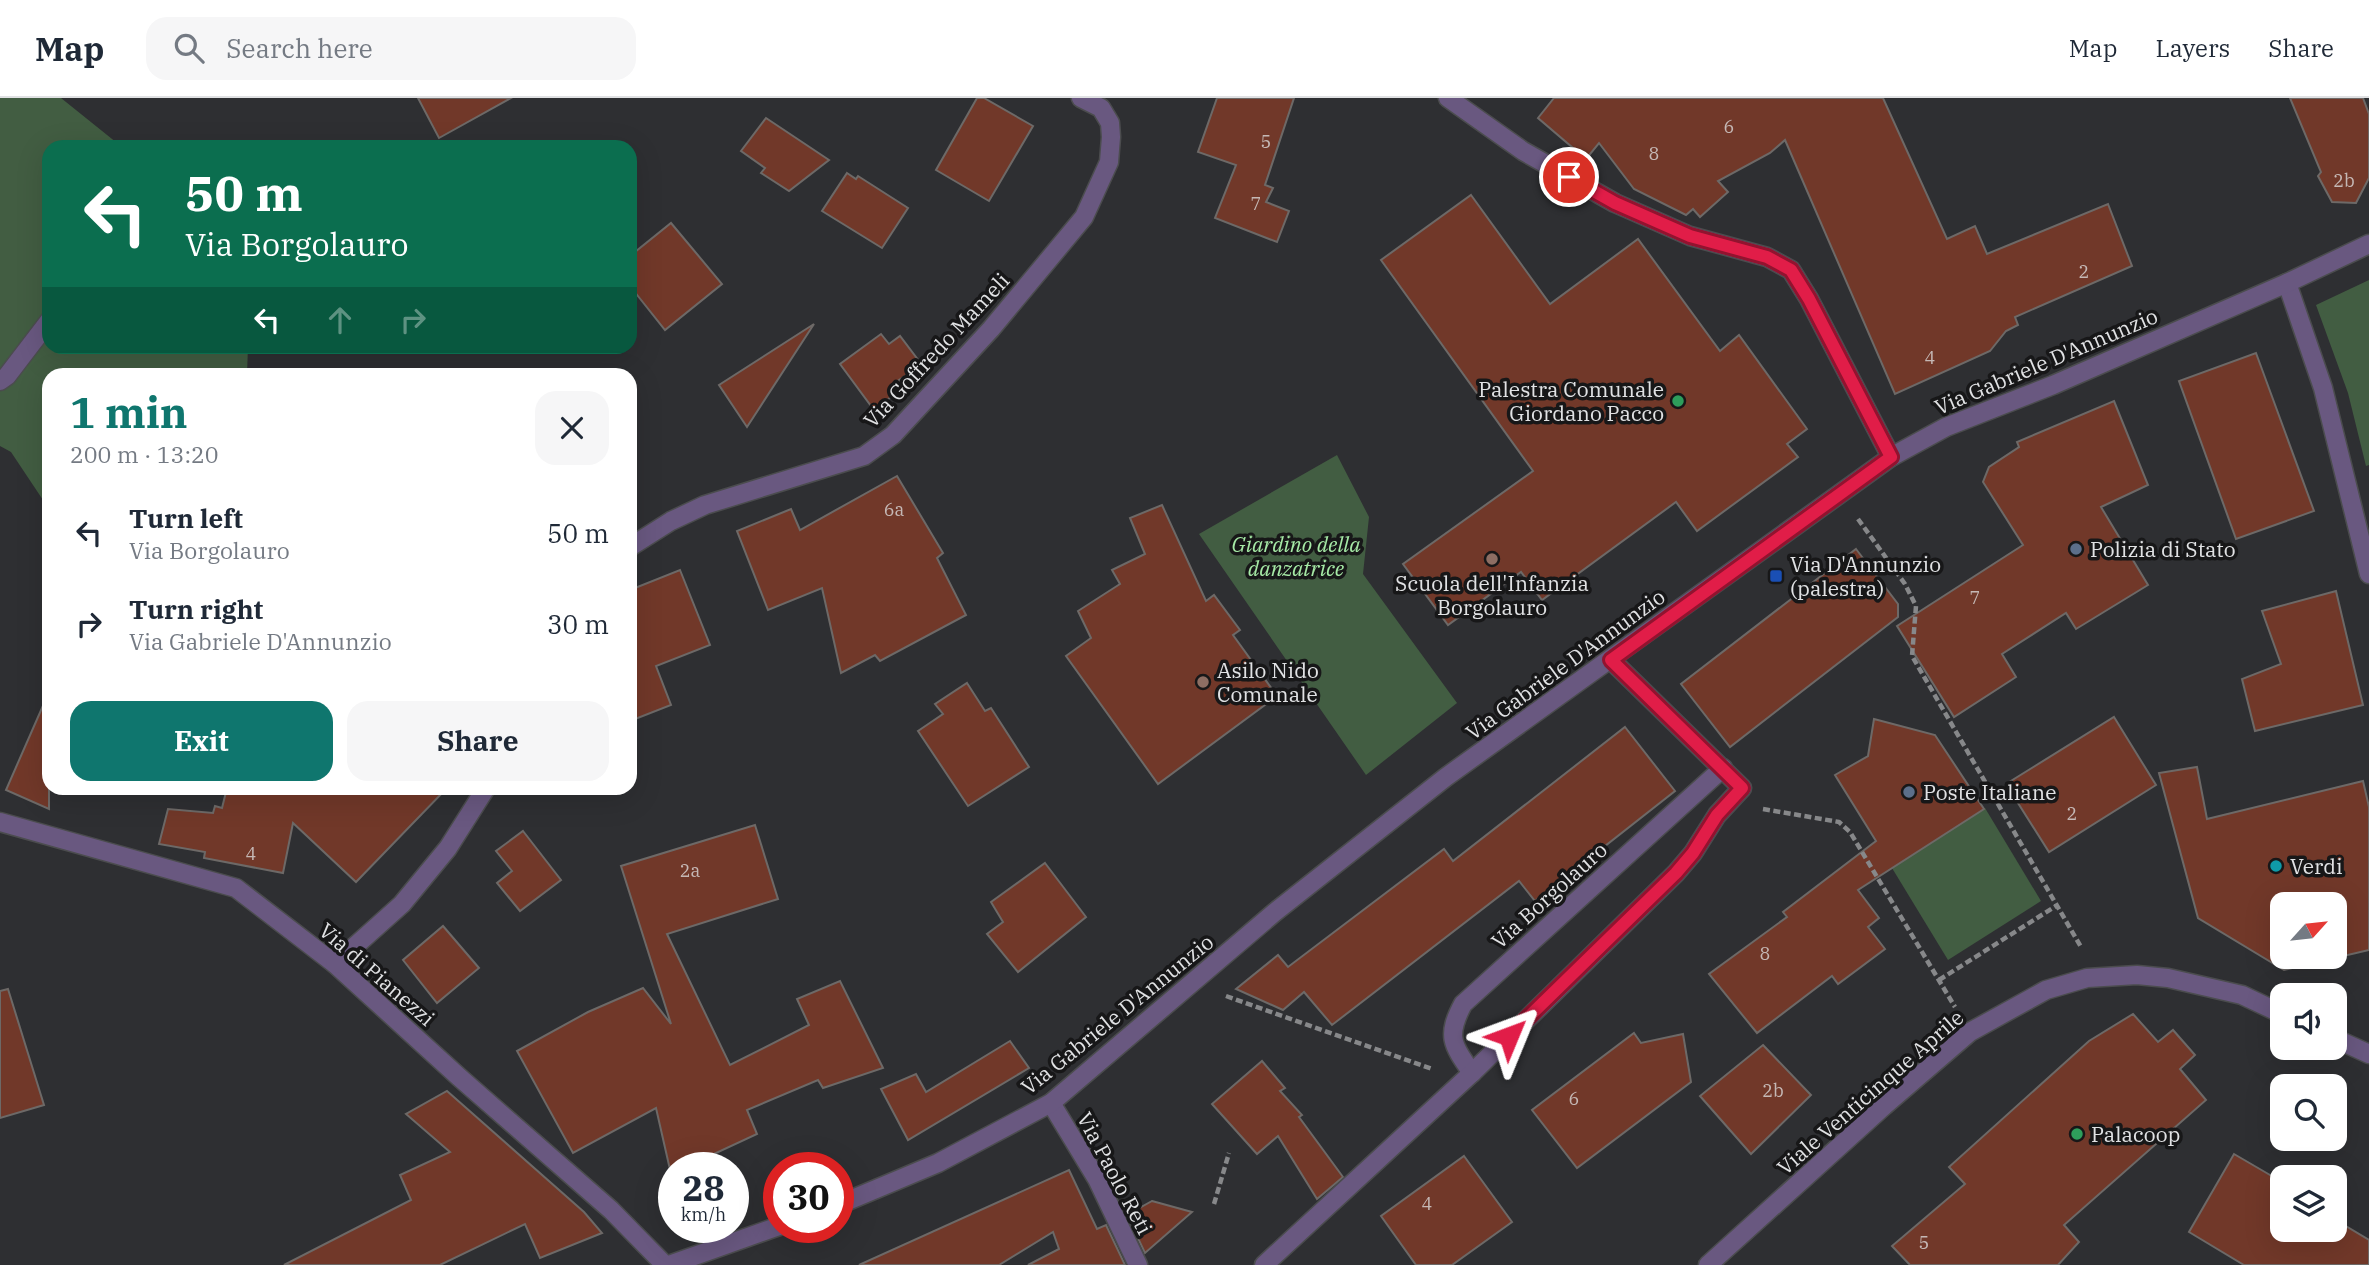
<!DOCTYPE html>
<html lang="en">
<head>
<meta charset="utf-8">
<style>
  body { margin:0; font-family:"IBM Plex Serif",serif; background:#f6f6f7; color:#1f2937; height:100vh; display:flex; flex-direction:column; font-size:26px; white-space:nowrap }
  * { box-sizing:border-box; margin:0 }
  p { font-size:23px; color:#747a83 }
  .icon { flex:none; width:38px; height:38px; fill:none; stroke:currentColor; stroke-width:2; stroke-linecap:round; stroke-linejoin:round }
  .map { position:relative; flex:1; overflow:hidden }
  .side { position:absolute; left:42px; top:270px; width:595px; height:427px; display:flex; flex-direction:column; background:#fff; border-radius:21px; box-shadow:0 7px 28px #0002 }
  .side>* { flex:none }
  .banner { position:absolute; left:42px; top:42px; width:595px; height:214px; border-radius:21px; box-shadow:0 7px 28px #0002; background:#0b6e4f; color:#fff; overflow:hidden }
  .needle { width:46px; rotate:63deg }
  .tools { position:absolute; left:2270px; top:794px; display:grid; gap:14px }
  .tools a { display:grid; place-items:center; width:77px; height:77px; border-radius:14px; background:#fff; box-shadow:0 7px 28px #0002; font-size:35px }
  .speed { position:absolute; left:658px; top:1054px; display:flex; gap:14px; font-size:35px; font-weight:700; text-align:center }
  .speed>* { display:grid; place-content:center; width:91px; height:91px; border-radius:50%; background:#fff; box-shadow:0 7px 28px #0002; line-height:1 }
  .speed small { font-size:18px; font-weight:400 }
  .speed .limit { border:10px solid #d22; background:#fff; color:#111 }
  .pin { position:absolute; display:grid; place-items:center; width:60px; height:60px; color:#fff; margin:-30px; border:4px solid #fff; border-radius:50%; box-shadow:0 2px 7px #0007 }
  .me { position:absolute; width:77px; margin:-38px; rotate:46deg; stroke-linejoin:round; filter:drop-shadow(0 0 5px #0008) }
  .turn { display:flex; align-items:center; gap:24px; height:147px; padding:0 28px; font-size:32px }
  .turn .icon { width:91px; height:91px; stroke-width:2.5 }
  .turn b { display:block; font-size:49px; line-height:60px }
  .lanes { display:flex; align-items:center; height:66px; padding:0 28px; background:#0003; justify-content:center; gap:35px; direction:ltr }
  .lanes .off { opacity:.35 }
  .round { display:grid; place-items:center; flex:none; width:74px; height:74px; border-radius:21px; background:#f6f6f7 }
  .headline { display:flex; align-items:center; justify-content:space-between; height:119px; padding:0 28px }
  h1 { font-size:42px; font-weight:700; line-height:52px; color:#0f766e }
  .button { display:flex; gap:14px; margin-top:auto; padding:14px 28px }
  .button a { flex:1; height:80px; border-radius:21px; background:#0f766e; color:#fff; font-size:28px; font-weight:700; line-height:80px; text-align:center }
  .button a+a { background:#f6f6f7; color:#1f2937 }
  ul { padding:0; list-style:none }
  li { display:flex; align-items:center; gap:21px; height:91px; padding:0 28px }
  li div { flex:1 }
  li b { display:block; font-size:26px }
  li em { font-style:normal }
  header { display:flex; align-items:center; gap:42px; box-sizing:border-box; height:98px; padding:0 35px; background:#fff; border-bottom:2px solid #e0e1e3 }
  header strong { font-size:33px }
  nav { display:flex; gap:38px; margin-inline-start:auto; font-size:24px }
  .search { width:490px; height:63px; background:#f6f6f7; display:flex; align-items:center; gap:18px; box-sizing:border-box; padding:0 24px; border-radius:21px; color:#747a83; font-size:26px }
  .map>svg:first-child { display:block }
  .green { fill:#425d42 }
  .building { fill:#713829; stroke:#6d6967; stroke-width:2; fill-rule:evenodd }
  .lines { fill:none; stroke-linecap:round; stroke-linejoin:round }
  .service-casing { stroke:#4b4c4e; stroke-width:21 }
  .minor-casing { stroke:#4b4c4e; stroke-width:21 }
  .path { stroke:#87888a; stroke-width:4.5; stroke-dasharray:7 3.5; stroke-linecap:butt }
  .service { stroke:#695880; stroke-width:18 }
  .minor { stroke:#695880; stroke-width:18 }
  .route-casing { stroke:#92132f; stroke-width:18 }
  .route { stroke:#e11d48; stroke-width:12 }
  .leisure-dot { fill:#2e9e5b; stroke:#171718; stroke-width:2.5 }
  .service-dot { fill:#5c6f8a; stroke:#171718; stroke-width:2.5 }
  .education-dot { fill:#8d6e63; stroke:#171718; stroke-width:2.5 }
  .transit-dot { fill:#1a4fb4; stroke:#171718; stroke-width:2.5 }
  .culture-dot { fill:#0f9aa8; stroke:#171718; stroke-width:2.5 }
  .labels { text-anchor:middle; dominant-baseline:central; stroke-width:7; stroke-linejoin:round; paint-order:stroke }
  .number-label { font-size:18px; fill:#c5b8b5 }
  .street-label { font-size:21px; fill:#e1e2e4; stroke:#171718 }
  .poi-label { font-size:21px; fill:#e1e2e4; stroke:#171718; text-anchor:start }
  .park-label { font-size:21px; font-style:italic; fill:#a6eaa6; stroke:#171718 }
</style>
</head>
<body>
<header>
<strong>Map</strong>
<div class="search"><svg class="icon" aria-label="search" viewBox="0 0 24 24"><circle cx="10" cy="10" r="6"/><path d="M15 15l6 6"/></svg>Search here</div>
<nav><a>Map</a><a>Layers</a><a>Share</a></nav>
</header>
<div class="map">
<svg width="2369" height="1167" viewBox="0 0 2369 1167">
  <rect width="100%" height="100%" fill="#2e2f32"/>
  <g class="green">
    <path d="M0 0H61L122 49H49V248L248 249 247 276H49V411L11 354 0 348Z"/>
    <path d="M2369 182V367L2366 368 2348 295 2316 207Z"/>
    <path d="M1337 357 1369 419 1363 476 1457 605 1366 677 1199 436Z"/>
    <path d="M1985 710 2041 803 1948 862 1892 770Z"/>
  </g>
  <g class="building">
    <path d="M418 0H511L439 40Z"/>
    <path d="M977 0H984L1033 28 989 103 936 72Z"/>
    <path d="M1217 0H1294L1265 87 1273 90 1266 104 1289 113 1277 144 1215 120 1236 67 1198 54Z"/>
    <path d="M1554 0H1883L1947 141 1975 128 1987 156 2108 106 2132 168 2015 219 2018 227 2006 233 1990 253 1895 296 1785 42 1770 55 1718 83 1728 94 1700 119 1693 111 1686 117 1634 91 1599 45 1586 61 1538 20Z"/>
    <path d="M2290 0H2363L2369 16V80L2356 105 2332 104 2318 78 2321 74Z"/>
    <path d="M766 20 829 62 789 93 761 75 765 70 741 53Z"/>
    <path d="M847 75 856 81 858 78 908 110 882 150 822 113Z"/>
    <path d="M1471 97 1550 206 1638 141 1720 253 1739 237 1807 331 1787 346 1798 359 1697 433 1676 404 1542 502 1521 474 1448 527 1403 466 1533 373 1381 162Z"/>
    <path d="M671 125 722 186 665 232 630 188V158Z"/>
    <path d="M814 226 747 329 719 287Z"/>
    <path d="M881 236 889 246 900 238 922 267 899 282 904 289 874 312 840 266Z"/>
    <path d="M2256 255 2314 413 2236 441 2179 283Z"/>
    <path d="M2114 303 2148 387 2101 409 2148 487 2076 531 2066 515 2002 556 2016 579 1954 619 1897 528 2023 447 1983 384 1989 369 2019 349 2017 344Z"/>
    <path d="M897 378 943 455 937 460 966 517 880 563 875 557 841 575 822 490 768 512 737 433 791 411 800 432Z"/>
    <path d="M1162 407 1206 503 1214 497 1240 532 1233 537 1277 598 1158 686 1066 558 1091 540 1078 513 1120 486 1112 472 1145 456 1130 420Z"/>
    <path d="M1856 451 1898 506V519L1730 649 1681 586Z"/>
    <path d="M680 472 710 547 656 568 671 607 630 623V492Z"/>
    <path d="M2336 493 2363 607 2255 633 2242 581 2281 566 2262 513Z"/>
    <path d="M967 585 985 613 991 610 1029 669 968 708 918 633 943 616 935 606Z"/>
    <path d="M49 594V711L6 692Z"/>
    <path d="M2114 619 2156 687 2049 754 2006 686Z"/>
    <path d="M1874 621 1935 637 1984 711 1858 792 1879 820 1868 829 1885 851 1838 886 1832 878 1757 935 1709 876 1787 819 1783 814 1876 743 1835 677 1868 658Z"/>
    <path d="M1625 629 1675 693 1535 803 1519 783 1332 927 1304 894 1283 912 1236 891 1278 857 1288 869 1444 751 1453 763Z"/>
    <path d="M2197 669 2207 721 2363 683 2369 709V852L2284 872 2198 820 2159 675ZM2282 807H2334V859H2282Z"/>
    <path d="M227 690H447L356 784 293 725 283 775 204 760 205 754 159 746 168 711 213 715 215 708 222 710Z"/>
    <path d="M755 727 778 801 667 836 730 967 809 927 797 901 840 883 883 970 823 990 818 982 747 1012 757 1036 686 1069H674V1075L671 1076 656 1010 573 1055 517 953 588 914 643 890 671 926 621 768Z"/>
    <path d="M523 733 561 782 520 813 497 785 512 773 496 753Z"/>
    <path d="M1045 765 1086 819 1018 874 987 836 1003 824 991 804Z"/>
    <path d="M443 828 479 870 437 905 403 862Z"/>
    <path d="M8 891 44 1007 0 1020V893Z"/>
    <path d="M2133 916 2158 944 2173 932 2195 957 2180 971 2206 1002 2064 1127 2079 1144 2058 1167H1910L1892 1148 1965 1086 1949 1069 2089 943Z"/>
    <path d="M1634 935 1641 945 1683 936 1691 984 1577 1070 1532 1012Z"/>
    <path d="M1010 943 1029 970 908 1042 881 991 916 976 926 994Z"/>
    <path d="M1763 947 1811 997 1751 1056 1700 998Z"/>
    <path d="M1262 963 1285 990 1280 993 1302 1017 1299 1019 1343 1079 1317 1101 1278 1038 1257 1056 1212 1006Z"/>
    <path d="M447 993 584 1114 602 1135 540 1160 525 1126 440 1167H284L411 1102 400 1077 450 1054 406 1016Z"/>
    <path d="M2234 1056 2282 1084V1132H2334V1121L2369 1142V1167H2244L2189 1134Z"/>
    <path d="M1464 1058 1512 1124 1452 1167H1416L1381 1118Z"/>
    <path d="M1069 1072 1097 1131 1106 1127 1125 1167H1028L1059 1151 1053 1134 999 1167H859Z"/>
    <path d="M1152 1103 1192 1114 1145 1155 1127 1117Z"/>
  </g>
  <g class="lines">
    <defs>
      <path id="service" d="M0 283 7 278 49 223"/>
      <g id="minor">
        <path d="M1448 0 1523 53 1615 105 1690 138 1767 159 1791 172 1809 201 1891 359"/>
        <path d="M2287 185 2323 290 2369 476"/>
        <path d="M630 449 671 423 705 407 864 358 893 337 991 231 1084 119 1109 64 1111 39 1110 25 1101 10 1081 0"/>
        <path d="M0 724 236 790 335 866 459 979 611 1112 665 1167"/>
        <path d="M335 866 402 806 448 750 486 690"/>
        <path d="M2334 940 2369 956"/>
        <path d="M1472 975C1452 946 1446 938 1463 906L1723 670"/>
        <path d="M1051 1005 1097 1081 1138 1167"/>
        <path d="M838 1107 938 1065 1051 1005 1275 814 1446 679 1891 359 1946 329 2053 287 2287 185 2369 146"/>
        <path d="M669 1167 779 1128"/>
        <path d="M1264 1167 1472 975 1676 775 1693 755 1717 717 1742 690 1611 562"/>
        <path d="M1708 1167 1884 1008 1970 934 2046 892 2087 880 2137 877 2168 880 2242 897 2282 916"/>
      </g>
    </defs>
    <use href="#service" class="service-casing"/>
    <use href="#minor" class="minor-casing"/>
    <g class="path">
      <path d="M1858 421 1905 486 1916 508 1912 558 2081 849"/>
      <path d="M1763 711 1839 724 1850 734 1955 909"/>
      <path d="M1939 882 2056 808"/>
      <path d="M1226 898 1432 971"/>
      <path d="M1214 1106 1229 1055"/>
    </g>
    <use href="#service" class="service"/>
    <use href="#minor" class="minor"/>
  </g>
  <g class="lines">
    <defs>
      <path id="route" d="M1509 938 1676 775 1693 755 1717 717 1742 690 1611 562 1891 359 1809 201 1791 172 1767 159 1690 138 1615 105 1569 79"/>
    </defs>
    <use href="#route" class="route-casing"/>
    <use href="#route" class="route"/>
  </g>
  <g class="leisure-dot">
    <circle cx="1678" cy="303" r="7"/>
    <circle cx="2077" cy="1036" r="7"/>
  </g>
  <g class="service-dot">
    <circle cx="2076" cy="451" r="7"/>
    <circle cx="1909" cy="694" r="7"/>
  </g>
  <g class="education-dot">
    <circle cx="1492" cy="461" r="7"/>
    <circle cx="1203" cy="584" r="7"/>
  </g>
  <rect class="transit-dot" x="1769" y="471" width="14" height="14" rx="3.5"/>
  <circle class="culture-dot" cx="2276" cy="768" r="7"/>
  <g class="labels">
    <g class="number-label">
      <text x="1729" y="28">6</text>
      <text x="1266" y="43">5</text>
      <text x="1654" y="55">8</text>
      <text x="2344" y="82">2b</text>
      <text x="1256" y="105">7</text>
      <text x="2084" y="173">2</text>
      <text x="1930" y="259">4</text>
      <text x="894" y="411">6a</text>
      <text x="1975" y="499">7</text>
      <text x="2072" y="715">2</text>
      <text x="251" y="755">4</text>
      <text x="690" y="772">2a</text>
      <text x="1765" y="855">8</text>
      <text x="1773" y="992">2b</text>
      <text x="1574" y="1000">6</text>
      <text x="1427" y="1105">4</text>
      <text x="1924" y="1144">5</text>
    </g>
    <g class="street-label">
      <text transform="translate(936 252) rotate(-47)">Via Goffredo Mameli</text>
      <text transform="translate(2046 263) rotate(-23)">Via Gabriele D'Annunzio</text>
      <text transform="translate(1565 566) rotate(-36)">Via Gabriele D'Annunzio</text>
      <text transform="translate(1549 797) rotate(-42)">Via Borgolauro</text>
      <text transform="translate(377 876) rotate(41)">Via di Pianezzi</text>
      <text transform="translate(1117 916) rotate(-39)">Via Gabriele D'Annunzio</text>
      <text transform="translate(1870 994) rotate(-41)">Viale Venticinque Aprile</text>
      <text transform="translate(1115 1075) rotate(62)">Via Paolo Reti</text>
    </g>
    <g class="poi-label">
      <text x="1664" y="291" text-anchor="end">Palestra Comunale<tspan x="1664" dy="24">Giordano Pacco</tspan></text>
      <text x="2090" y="451">Polizia di Stato</text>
      <text x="1790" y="466">Via D'Annunzio<tspan x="1790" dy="24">(palestra)</tspan></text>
      <text x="1492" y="485" text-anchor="middle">Scuola dell'Infanzia<tspan x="1492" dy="24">Borgolauro</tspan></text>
      <text x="1217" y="572">Asilo Nido<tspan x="1217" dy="24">Comunale</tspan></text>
      <text x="1923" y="694">Poste Italiane</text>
      <text x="2290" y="768">Verdi</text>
      <text x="2091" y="1036">Palacoop</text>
    </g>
    <g class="park-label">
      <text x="1296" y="446">Giardino della<tspan x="1296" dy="24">danzatrice</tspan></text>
    </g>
  </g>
</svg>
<div class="tools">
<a><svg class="needle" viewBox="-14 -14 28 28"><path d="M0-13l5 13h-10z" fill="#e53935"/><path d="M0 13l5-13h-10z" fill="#747a83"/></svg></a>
<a><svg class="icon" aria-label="sound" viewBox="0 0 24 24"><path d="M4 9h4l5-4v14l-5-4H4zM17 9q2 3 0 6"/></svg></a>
<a><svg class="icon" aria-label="search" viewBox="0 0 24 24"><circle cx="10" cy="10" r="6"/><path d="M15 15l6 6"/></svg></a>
<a><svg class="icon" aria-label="layers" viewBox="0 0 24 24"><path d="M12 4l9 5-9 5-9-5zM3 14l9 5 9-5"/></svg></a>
</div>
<div class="speed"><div>28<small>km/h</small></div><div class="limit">30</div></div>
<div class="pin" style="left:1569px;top:79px;background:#d93025"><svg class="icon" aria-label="arrive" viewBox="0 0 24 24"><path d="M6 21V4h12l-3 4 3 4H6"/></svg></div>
<svg class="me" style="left:1509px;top:938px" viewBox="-20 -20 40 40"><path d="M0-17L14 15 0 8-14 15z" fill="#e11d48" stroke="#fff" stroke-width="4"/></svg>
<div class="banner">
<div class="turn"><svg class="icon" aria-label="left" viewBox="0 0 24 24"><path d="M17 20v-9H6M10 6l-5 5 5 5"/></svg><div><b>50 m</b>Via Borgolauro</div></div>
<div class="lanes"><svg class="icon" aria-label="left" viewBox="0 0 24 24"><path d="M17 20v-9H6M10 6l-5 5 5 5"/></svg><svg class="icon off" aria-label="ahead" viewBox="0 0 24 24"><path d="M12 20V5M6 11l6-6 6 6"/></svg><svg class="icon off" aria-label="right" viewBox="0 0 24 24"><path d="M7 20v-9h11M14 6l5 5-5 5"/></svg></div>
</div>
<section class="side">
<div class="headline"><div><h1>1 min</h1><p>200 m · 13:20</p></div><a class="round"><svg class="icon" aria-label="close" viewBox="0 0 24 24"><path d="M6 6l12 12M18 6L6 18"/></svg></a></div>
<ul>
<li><svg class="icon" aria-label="left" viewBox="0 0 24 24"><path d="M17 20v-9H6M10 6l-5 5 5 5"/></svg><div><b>Turn left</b><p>Via Borgolauro</p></div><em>50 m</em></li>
<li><svg class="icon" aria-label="right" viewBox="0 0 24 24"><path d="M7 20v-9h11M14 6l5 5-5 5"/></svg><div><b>Turn right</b><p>Via Gabriele D'Annunzio</p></div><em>30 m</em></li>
</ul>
<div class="button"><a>Exit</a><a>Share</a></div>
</section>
</div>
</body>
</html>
